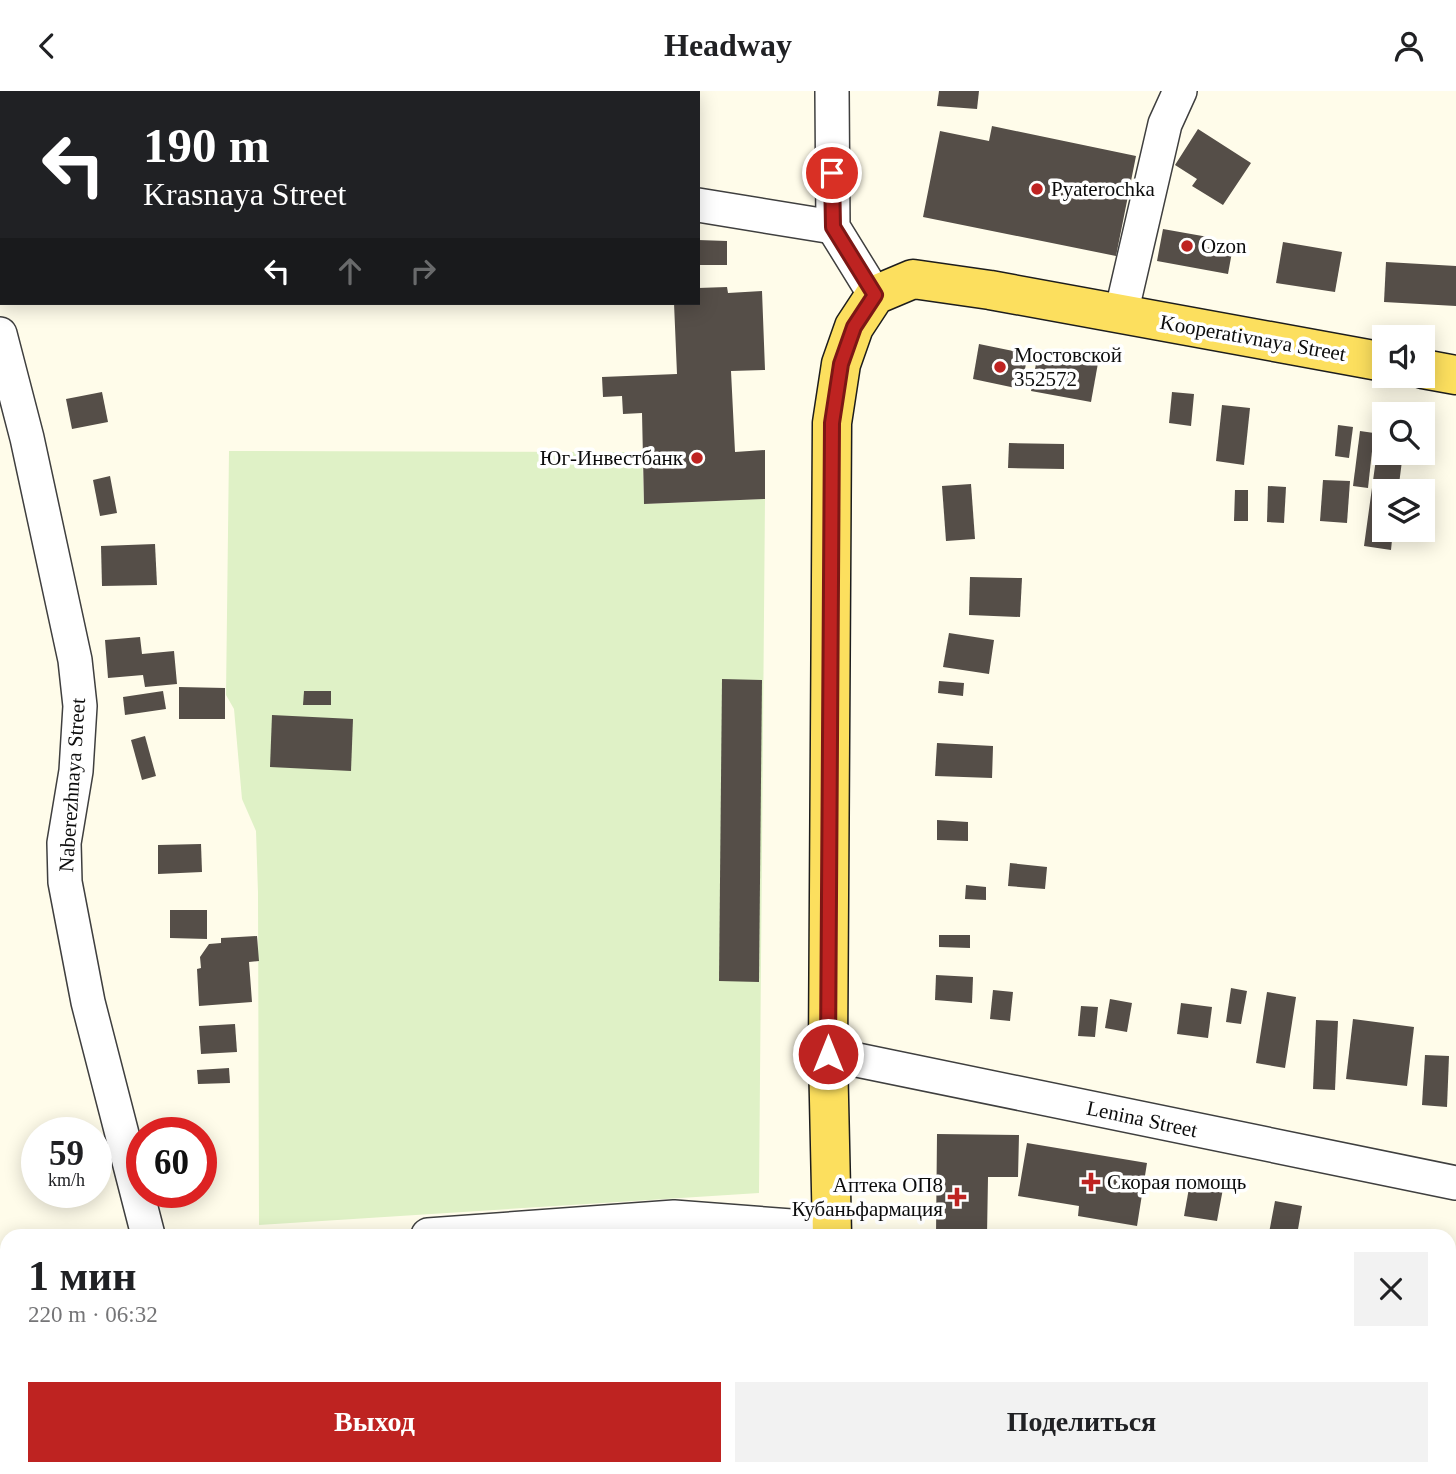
<!DOCTYPE html>
<html lang="ru">
<head>
<meta charset="utf-8">
<style>
  body { margin:0; font-family:"Times New Roman",serif; background:#f2f2f2; color:#202124; height:100vh; display:flex; flex-direction:column; font-size:26px; white-space:nowrap }
  * { box-sizing:border-box; margin:0 }
  p { font-size:23px; color:#757577 }
  .icon { flex:none; width:38px; height:38px; fill:none; stroke:currentColor; stroke-width:2; stroke-linecap:round; stroke-linejoin:round }
  .map { position:relative; flex:1; overflow:hidden }
  .sheet { position:absolute; left:0px; top:1138px; width:1456px; height:247px; display:flex; flex-direction:column; background:#fff; border-radius:21px 21px 0 0; box-shadow:0 4px 18px #0003 }
  .sheet>* { flex:none }
  .banner { position:absolute; left:0px; top:0px; width:700px; height:214px; box-shadow:0 4px 18px #0003; background:#202124; color:#fff; overflow:hidden }
  .fabs { position:absolute; left:1372px; top:234px; display:grid; gap:14px }
  .fabs a { display:grid; place-items:center; width:63px; height:63px; border-radius:0px; background:#fff; box-shadow:0 4px 18px #0003; font-size:35px }
  .speed { position:absolute; left:21px; top:1026px; display:flex; gap:14px; font-size:35px; font-weight:700; text-align:center }
  .speed>* { display:grid; place-content:center; width:91px; height:91px; border-radius:50%; background:#fff; box-shadow:0 4px 18px #0003; line-height:1 }
  .speed small { font-size:18px; font-weight:400 }
  .speed .limit { border:10px solid #d22; background:#fff; color:#111 }
  .pin { position:absolute; display:grid; place-items:center; width:60px; height:60px; color:#fff; margin:-30px; border:4px solid #fff; border-radius:50%; box-shadow:0 2px 7px #0007 }
  .me { position:absolute; width:77px; margin:-38px; rotate:0deg; stroke-linejoin:round; filter:drop-shadow(0 0 5px #0008) }
  .turn { display:flex; align-items:center; gap:24px; height:147px; padding:0 28px; font-size:32px }
  .turn .icon { width:91px; height:91px; stroke-width:2.5 }
  .turn b { display:block; font-size:49px; line-height:60px }
  .lanes { display:flex; align-items:center; height:66px; padding:0 28px; background:#0003; justify-content:center; gap:35px; direction:ltr }
  .lanes .off { opacity:.35 }
  .round { display:grid; place-items:center; flex:none; width:74px; height:74px; border-radius:0px; background:#f2f2f2 }
  .headline { display:flex; align-items:center; justify-content:space-between; height:119px; padding:0 28px }
  h1 { font-size:42px; font-weight:700; line-height:52px }
  .button { display:flex; gap:14px; margin-top:auto; padding:14px 28px }
  .button a { flex:1; height:80px; border-radius:0px; background:#be2321; color:#fff; font-size:28px; font-weight:700; line-height:80px; text-align:center }
  .button a+a { background:#f2f2f2; color:#202124 }
  header { display:flex; justify-content:space-between; align-items:center; height:91px; padding:0 28px; background:#fff; font-size:32px; font-weight:700 }
  .map>svg:first-child { display:block }
  .pitch { fill:#dff1c6 }
  .building { fill:#554e48 }
  .lines { fill:none; stroke-linecap:round; stroke-linejoin:round }
  .minor-casing { stroke:#3f3f3f; stroke-width:36 }
  .major-casing { stroke:#1d1d1d; stroke-width:41 }
  .minor { stroke:#fff; stroke-width:33 }
  .major { stroke:#fcdf5e; stroke-width:38 }
  .route-casing { stroke:#7c1715; stroke-width:18 }
  .route { stroke:#be2321; stroke-width:12 }
  .poi-dot { fill:#be2321; stroke:#fff; stroke-width:2.5 }
  .labels { text-anchor:middle; dominant-baseline:central; stroke-width:7; stroke-linejoin:round; paint-order:stroke }
  .poi-label { font-size:21px; fill:#0c0c0c; stroke:#fff; text-anchor:start }
  .street-label { font-size:21px; fill:#0c0c0c; stroke:#fff }
</style>
</head>
<body>
<header><svg class="icon" aria-label="back" viewBox="0 0 24 24"><path d="M15 5l-7 7 7 7"/></svg>Headway<svg class="icon" aria-label="person" viewBox="0 0 24 24"><circle cx="12" cy="8" r="4"/><path d="M4 21q1-7 8-7t8 7"/></svg></header>
<div class="map">
<svg width="1456" height="1383" viewBox="0 0 1456 1383">
  <rect width="100%" height="100%" fill="#fffcea"/>
  <path class="pitch" d="M229 360 642 361 644 413 765 408 759 1102 259 1134 258 802 256 740 242 708 234 618 226 604Z"/>
  <g class="building">
    <path d="M939 0H979L977 18 937 15Z"/>
    <path d="M992 35 1136 65 1116 165 923 126 940 40 989 50Z"/>
    <path d="M1198 38 1251 72 1223 114 1192 95 1197 88 1175 74Z"/>
    <path d="M1163 138 1208 146 1206 156 1232 161 1228 183 1157 170Z"/>
    <path d="M698 149 727 150V174H698Z"/>
    <path d="M1283 151 1342 161 1335 201 1276 192Z"/>
    <path d="M1386 171 1456 175V215L1384 211Z"/>
    <path d="M727 196 728 202 762 200 765 279 731 280 735 361 765 359V408L644 413 642 322 623 323 622 305 603 306 602 286 677 283 674 212H698V197Z"/>
    <path d="M979 253 1028 263 1021 298 973 288Z"/>
    <path d="M1038 262 1098 272 1091 311 1031 300Z"/>
    <path d="M102 301 108 331 72 338 66 308Z"/>
    <path d="M1172 301 1194 303 1191 335 1169 332Z"/>
    <path d="M1222 314 1250 317 1244 374 1216 370Z"/>
    <path d="M1338 334 1353 336 1349 367 1335 365Z"/>
    <path d="M1360 340 1374 342 1368 397 1353 395Z"/>
    <path d="M1379 346 1384 347V362H1403L1398 401H1384V439H1393L1391 459 1364 455Z"/>
    <path d="M1009 352 1064 353V378L1008 377Z"/>
    <path d="M110 385 117 422 100 425 93 389Z"/>
    <path d="M1323 389 1350 390 1347 432 1320 430Z"/>
    <path d="M971 393 975 448 946 450 942 395Z"/>
    <path d="M1268 395 1286 396 1284 432 1267 431Z"/>
    <path d="M1235 399H1248V430H1234Z"/>
    <path d="M155 453 157 494 102 495 101 455Z"/>
    <path d="M970 486 1022 487 1020 526 969 524Z"/>
    <path d="M949 542 994 549 989 583 943 576Z"/>
    <path d="M140 546 142 563 174 560 177 593 145 596 143 584 108 587 105 549Z"/>
    <path d="M722 588 762 589 759 891 719 890Z"/>
    <path d="M939 590 964 592 963 605 938 602Z"/>
    <path d="M179 596 225 597V628H179Z"/>
    <path d="M163 600 166 618 125 624 123 606Z"/>
    <path d="M304 600H331V614H303Z"/>
    <path d="M272 624 353 628 351 680 270 676Z"/>
    <path d="M145 645 156 685 142 689 131 649Z"/>
    <path d="M937 652 993 655 992 687 935 685Z"/>
    <path d="M937 729 968 731V750L937 749Z"/>
    <path d="M201 753 202 781 158 783V754Z"/>
    <path d="M1010 772 1047 776 1045 798 1008 795Z"/>
    <path d="M966 794 986 796V809L965 808Z"/>
    <path d="M170 819H207V848L170 847Z"/>
    <path d="M939 844H970V857L939 856Z"/>
    <path d="M257 845 259 870 249 871 252 911 199 915 197 878 201 877 200 866 209 853 221 852V847Z"/>
    <path d="M936 884 973 886 972 912 935 909Z"/>
    <path d="M1231 897 1247 900 1241 933 1226 931Z"/>
    <path d="M993 899 1013 901 1010 930 990 928Z"/>
    <path d="M1267 901 1296 906 1285 977 1256 972Z"/>
    <path d="M1110 908 1132 912 1127 941 1105 937Z"/>
    <path d="M1181 912 1212 916 1208 947 1177 943Z"/>
    <path d="M1081 915 1098 916 1095 946 1078 945Z"/>
    <path d="M1353 928 1414 936 1407 995 1346 988Z"/>
    <path d="M1316 929 1338 930 1335 999 1313 998Z"/>
    <path d="M235 933 237 961 201 963 199 935Z"/>
    <path d="M1425 964 1449 965 1447 1016 1422 1014Z"/>
    <path d="M229 977 230 992 198 993 197 979Z"/>
    <path d="M937 1043 1019 1044 1018 1086H988L987 1144H936Z"/>
    <path d="M1027 1052 1147 1072 1137 1135 1078 1125 1079 1115 1018 1105Z"/>
    <path d="M1191 1086 1224 1092 1217 1130 1184 1125Z"/>
    <path d="M1275 1110 1302 1115 1297 1144 1269 1142Z"/>
    <path d="M1449 1168 1456 1169V1228L1449 1227Z"/>
    <path d="M7 1277V1313L3 1314 0 1279Z"/>
    <path d="M7 1320V1343L0 1345V1322Z"/>
    <path d="M7 1365V1377H27L29 1383H3L0 1367Z"/>
    <path d="M82 1377H162L164 1383H84Z"/>
    <path d="M315 1377H359L360 1383H316Z"/>
    <rect x="601" y="1377" width="41" height="6"/>
    <path d="M757 1377V1383H718V1378Z"/>
    <path d="M1294 1377H1345V1383H1295Z"/>
  </g>
  <g class="lines">
    <defs>
      <g id="minor">
        <path d="M832 0 833 136 875 204"/>
        <path d="M0 41H2"/>
        <path d="M698 114 833 136"/>
        <path d="M1121 223 1165 33 1180 0"/>
        <path d="M0 243 27 347 75 569 80 615 76 680 64 752 65 791 88 911 148 1144"/>
        <path d="M828 963 1456 1092"/>
        <path d="M428 1144 674 1126 832 1138"/>
        <path d="M194 1377 196 1383"/>
        <path d="M290 1377 291 1383"/>
      </g>
      <g id="major">
        <path d="M1423 278 1456 284"/>
        <path d="M832 1144 828 963 832 332 841 273 854 236 875 204 913 188 990 199 1384 271"/>
        <path d="M840 1377V1383"/>
      </g>
    </defs>
    <use href="#minor" class="minor-casing"/>
    <use href="#major" class="major-casing"/>
    <use href="#minor" class="minor"/>
    <use href="#major" class="major"/>
  </g>
  <g class="lines">
    <defs>
      <path id="route" d="M828 963 832 332 841 273 854 236 875 204 833 136 832 82"/>
    </defs>
    <use href="#route" class="route-casing"/>
    <use href="#route" class="route"/>
  </g>
  <g class="poi-dot">
    <circle cx="1037" cy="98" r="7"/>
    <circle cx="1187" cy="155" r="7"/>
    <circle cx="1000" cy="276" r="7"/>
    <circle cx="697" cy="367" r="7"/>
    <path d="M1087.5 1080.5h7v7h7v7h-7v7h-7v-7h-7v-7h7z"/>
    <path d="M953.5 1095.5h7v7h7v7h-7v7h-7v-7h-7v-7h7z"/>
  </g>
  <g class="labels">
    <g class="poi-label">
      <text x="1051" y="98">Pyaterochka</text>
      <text x="1201" y="155">Ozon</text>
      <text x="1014" y="264">Мостовской<tspan x="1014" dy="24">352572</tspan></text>
      <text x="683" y="367" text-anchor="end">Юг-Инвестбанк</text>
      <text x="1107" y="1091">Скорая помощь</text>
      <text x="943" y="1094" text-anchor="end">Аптека ОП8<tspan x="943" dy="24">Кубаньфармация</tspan></text>
    </g>
    <g class="street-label">
      <text transform="translate(1253 247) rotate(10)">Kooperativnaya Street</text>
      <text transform="translate(72 694) rotate(-86)">Naberezhnaya Street</text>
      <text transform="translate(1142 1028) rotate(12)">Lenina Street</text>
    </g>
  </g>
</svg>
<div class="fabs">
<a><svg class="icon" aria-label="sound" viewBox="0 0 24 24"><path d="M4 9h4l5-4v14l-5-4H4zM17 9q2 3 0 6"/></svg></a>
<a><svg class="icon" aria-label="search" viewBox="0 0 24 24"><circle cx="10" cy="10" r="6"/><path d="M15 15l6 6"/></svg></a>
<a><svg class="icon" aria-label="layers" viewBox="0 0 24 24"><path d="M12 4l9 5-9 5-9-5zM3 14l9 5 9-5"/></svg></a>
</div>
<div class="speed"><div>59<small>km/h</small></div><div class="limit">60</div></div>
<div class="pin" style="left:832px;top:82px;background:#d93025"><svg class="icon" aria-label="arrive" viewBox="0 0 24 24"><path d="M6 21V4h12l-3 4 3 4H6"/></svg></div>
<svg class="me" style="left:828px;top:963px" viewBox="-20 -20 40 40"><circle r="17" fill="#be2321" stroke="#fff" stroke-width="3"/><path d="M0-11L8 9 0 5-8 9z" fill="#fff"/></svg>
<div class="banner">
<div class="turn"><svg class="icon" aria-label="left" viewBox="0 0 24 24"><path d="M17 20v-9H6M10 6l-5 5 5 5"/></svg><div><b>190 m</b>Krasnaya Street</div></div>
<div class="lanes"><svg class="icon" aria-label="left" viewBox="0 0 24 24"><path d="M17 20v-9H6M10 6l-5 5 5 5"/></svg><svg class="icon off" aria-label="ahead" viewBox="0 0 24 24"><path d="M12 20V5M6 11l6-6 6 6"/></svg><svg class="icon off" aria-label="right" viewBox="0 0 24 24"><path d="M7 20v-9h11M14 6l5 5-5 5"/></svg></div>
</div>
<section class="sheet">
<div class="headline"><div><h1>1 мин</h1><p>220 m · 06:32</p></div><a class="round"><svg class="icon" aria-label="close" viewBox="0 0 24 24"><path d="M6 6l12 12M18 6L6 18"/></svg></a></div>
<div class="button"><a>Выход</a><a>Поделиться</a></div>
</section>
</div>
</body>
</html>
